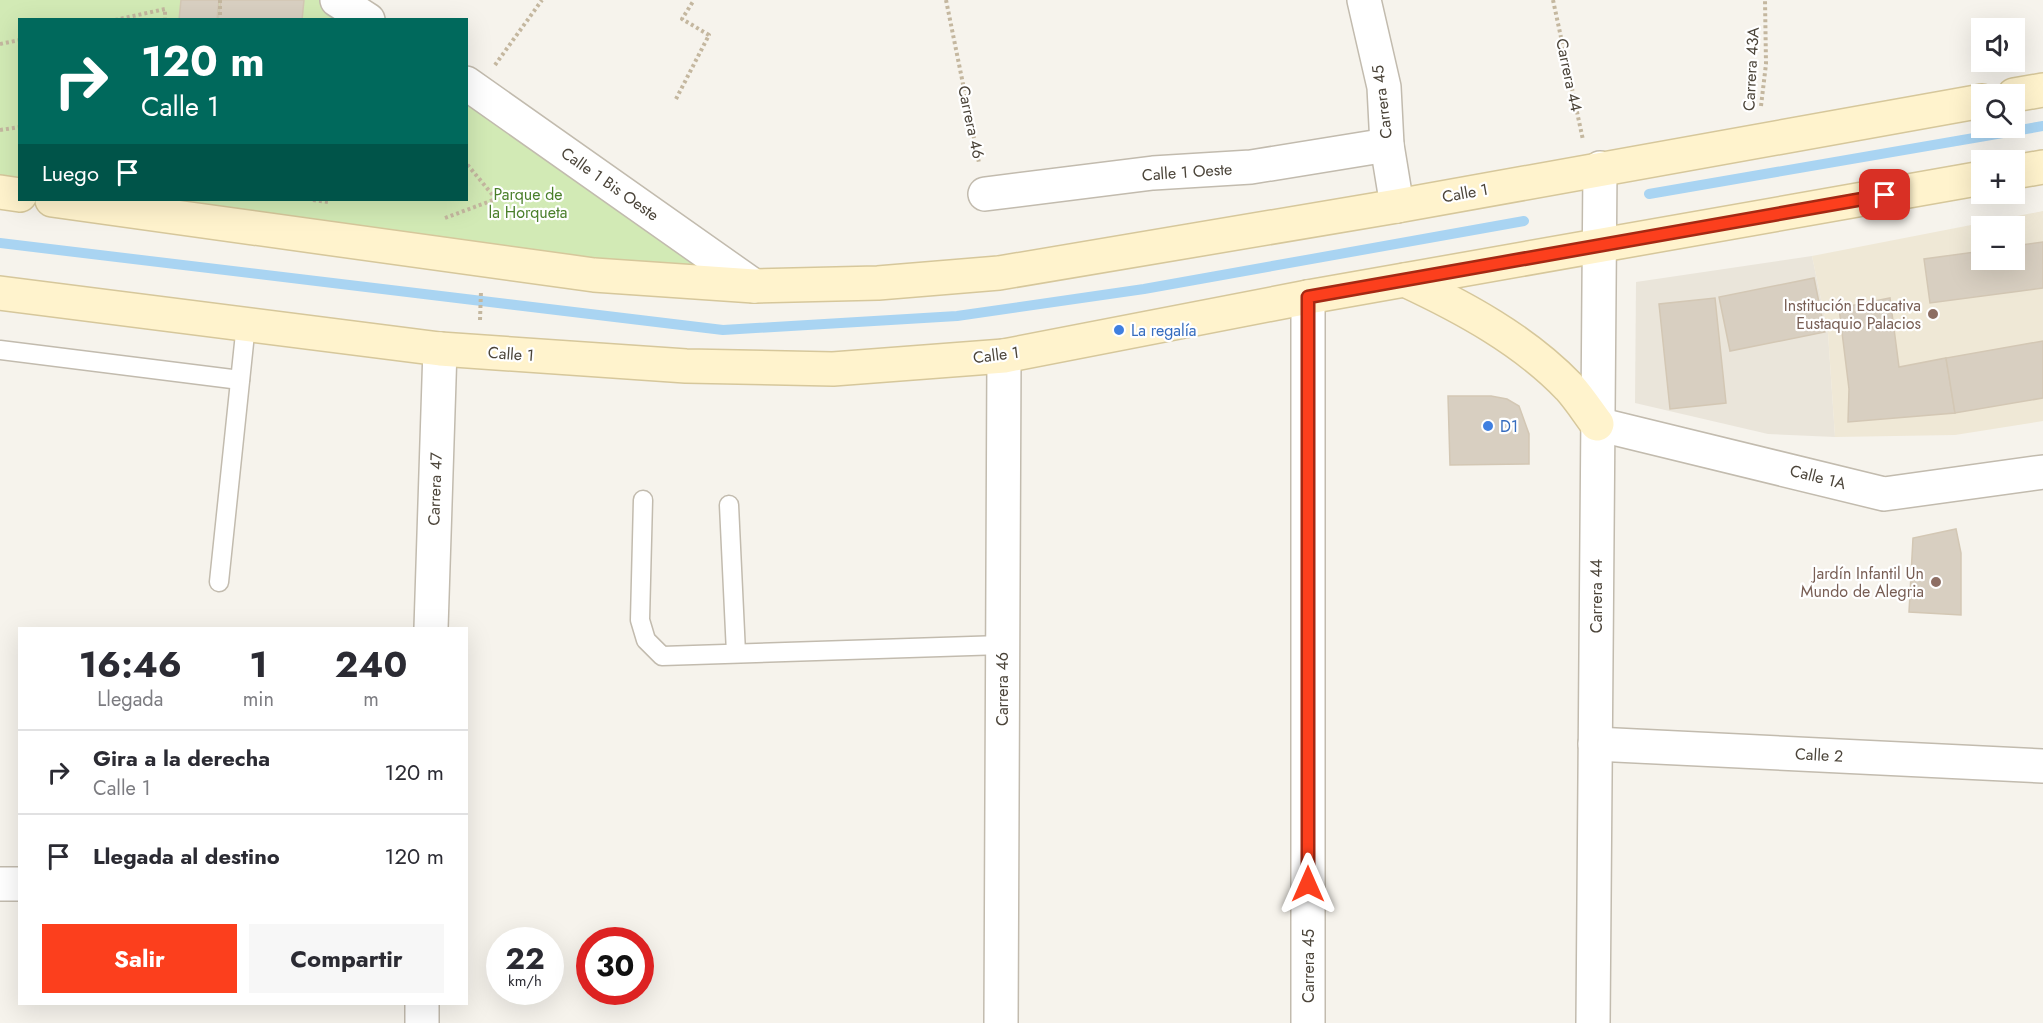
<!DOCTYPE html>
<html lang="es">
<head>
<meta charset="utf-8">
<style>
  body { margin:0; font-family:Jost,sans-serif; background:#f7f7f7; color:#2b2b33; height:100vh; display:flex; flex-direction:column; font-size:22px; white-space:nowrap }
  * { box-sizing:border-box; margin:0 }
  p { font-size:20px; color:#7c7c81 }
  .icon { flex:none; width:33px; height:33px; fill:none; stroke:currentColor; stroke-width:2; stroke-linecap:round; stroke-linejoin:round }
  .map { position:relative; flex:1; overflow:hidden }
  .drawer { position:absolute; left:18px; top:627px; width:450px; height:378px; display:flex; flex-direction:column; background:#fff; border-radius:0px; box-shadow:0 6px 24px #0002 }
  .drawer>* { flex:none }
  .hud { position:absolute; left:18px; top:18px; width:450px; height:183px; border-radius:0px; box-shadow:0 6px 24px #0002; background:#00695c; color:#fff; overflow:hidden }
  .fabs { position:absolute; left:1971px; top:18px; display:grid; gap:12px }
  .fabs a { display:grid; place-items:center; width:54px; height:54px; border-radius:0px; background:#fff; box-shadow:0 6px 24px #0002; font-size:30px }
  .speed { position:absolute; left:486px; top:927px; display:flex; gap:12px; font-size:30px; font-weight:700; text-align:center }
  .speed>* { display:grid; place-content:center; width:78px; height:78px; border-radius:50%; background:#fff; box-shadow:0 6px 24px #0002; line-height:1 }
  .speed small { font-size:15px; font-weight:400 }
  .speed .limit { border:9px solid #d22; background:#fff; color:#111 }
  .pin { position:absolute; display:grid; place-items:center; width:51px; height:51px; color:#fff; margin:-26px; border-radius:12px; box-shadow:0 3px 9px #0006 }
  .me { position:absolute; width:66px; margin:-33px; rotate:0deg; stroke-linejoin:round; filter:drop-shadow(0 0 4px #0008) }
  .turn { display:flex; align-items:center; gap:21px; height:126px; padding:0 24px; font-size:27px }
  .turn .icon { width:78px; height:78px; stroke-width:2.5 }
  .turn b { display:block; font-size:42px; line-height:51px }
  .then { display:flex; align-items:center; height:57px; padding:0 24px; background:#0003; gap:12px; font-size:22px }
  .eta { display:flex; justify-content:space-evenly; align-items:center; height:102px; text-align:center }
  .eta b { font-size:36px; font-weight:700; line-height:42px }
  .cta { display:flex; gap:12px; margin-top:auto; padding:12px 24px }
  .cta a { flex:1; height:69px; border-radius:0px; background:#fc3f1d; color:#fff; font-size:24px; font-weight:700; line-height:69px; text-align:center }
  .cta a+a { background:#f7f7f7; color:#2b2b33 }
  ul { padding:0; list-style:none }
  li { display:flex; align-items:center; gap:18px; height:84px; padding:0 24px; border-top:2px solid #e1e1e2 }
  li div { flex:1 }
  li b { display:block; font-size:22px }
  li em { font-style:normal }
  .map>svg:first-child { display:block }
  .residential { fill:#eae5da }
  .education { fill:#efe8d6; fill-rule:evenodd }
  .green { fill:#d2eab5 }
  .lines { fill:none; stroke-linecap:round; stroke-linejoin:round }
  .stream { stroke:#a9d4f2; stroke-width:10 }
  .building { fill:#d8cfc1; stroke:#d3c7b4; stroke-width:1.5 }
  .service-casing { stroke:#c2bbae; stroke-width:21 }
  .minor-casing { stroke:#c2bbae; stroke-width:36 }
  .tertiary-casing { stroke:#c2bbae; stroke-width:36 }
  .secondary-casing { stroke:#d6c79b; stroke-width:36 }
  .path { stroke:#c4b79f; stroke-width:4; stroke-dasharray:3 3; stroke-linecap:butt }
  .service { stroke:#fff; stroke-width:18 }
  .minor { stroke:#fff; stroke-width:33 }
  .tertiary { stroke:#fff; stroke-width:33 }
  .secondary { stroke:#fff3cd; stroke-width:33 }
  .route-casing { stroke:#a42913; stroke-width:15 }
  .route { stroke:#fc3f1d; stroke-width:10 }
  .education-dot { fill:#8d6e63; stroke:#fff; stroke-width:2 }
  .shop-dot { fill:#3f7fe0; stroke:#fff; stroke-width:2 }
  .labels { text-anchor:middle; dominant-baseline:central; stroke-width:4.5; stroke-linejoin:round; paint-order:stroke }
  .street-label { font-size:16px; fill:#4b4439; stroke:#fff }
  .park-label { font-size:16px; fill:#4a7f2a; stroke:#fff }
  .education-label { font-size:16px; fill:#785e54; stroke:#fff; text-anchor:end }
  .shop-label { font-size:16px; fill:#366cbe; stroke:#fff; text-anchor:start }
</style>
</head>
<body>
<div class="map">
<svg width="2043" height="1023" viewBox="0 0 2043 1023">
  <rect width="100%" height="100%" fill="#f6f3ec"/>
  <path class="residential" d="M1812 256 1828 333 1835 437 1768 434 1635 403 1636 282Z"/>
  <path class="education" d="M2043 211V421L1955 435 1835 437 1828 333 1812 256ZM1982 226H2014V260H1982Z"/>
  <g class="green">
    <path d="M0 0H337L368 19 20 20 19 195 0 192Z"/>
    <path d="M467 83 754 286 52 200H466Z"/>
  </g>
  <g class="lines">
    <g class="stream">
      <path d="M1649 194 2043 126"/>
      <path d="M0 243 723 330 957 316 1144 289 1524 221"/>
    </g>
  </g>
  <g class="building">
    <path d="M181 0H219L217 20H179Z"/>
    <path d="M221 0H304L302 20H218Z"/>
    <path d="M2043 242V288L1930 303 1924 259 1982 251V260H2014V246Z"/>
    <path d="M1814 278 1825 332 1730 351 1719 297Z"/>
    <path d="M1715 298 1726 403 1670 409 1659 304Z"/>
    <path d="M1890 298 1899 367 1946 358 1955 413 1848 422 1849 389 1839 308Z"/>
    <path d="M2043 341V398L1955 413 1946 358Z"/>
    <path d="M1448 396H1491L1507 399 1519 406 1529 434V464L1450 465Z"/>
    <path d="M1956 529 1961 553V615L1909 612 1913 538Z"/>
  </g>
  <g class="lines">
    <defs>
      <g id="service">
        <path d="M0 350 240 380"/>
        <path d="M643 500 640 620 646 640 662 656 1002 645"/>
        <path d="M729 505 736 653"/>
        <path d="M219 582 246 324"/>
      </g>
      <g id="minor">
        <path d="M337 0 368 20"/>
        <path d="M1364 0 1384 87 1387 145 1397 206"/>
        <path d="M466 83 754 286"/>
        <path d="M985 194 1153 173 1251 167 1387 145"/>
        <path d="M1308 297V1023"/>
        <path d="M1597 424 1884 494 2043 472"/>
        <path d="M431 628 440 349"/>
        <path d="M1595 744 2043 766"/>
        <path d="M0 884H20"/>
        <path d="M422 1023V1004"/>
        <path d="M1001 1023 1004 356"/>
      </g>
      <path id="tertiary" d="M1593 1023 1600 168"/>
      <g id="secondary">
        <path d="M2014 95 2043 90"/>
        <path d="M2014 172 2043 167"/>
        <path d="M0 192 20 195"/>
        <path d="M52 200 594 275 754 286 878 283 999 273 1397 206 1982 101"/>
        <path d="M1405 280C1463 307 1524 340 1569 387 1579 398 1588 412 1597 424"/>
        <path d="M0 293 440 349 686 366 833 369 1004 356 1308 297 1982 178"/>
      </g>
    </defs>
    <use href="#service" class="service-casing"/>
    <use href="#minor" class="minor-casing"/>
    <use href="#tertiary" class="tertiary-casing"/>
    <use href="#secondary" class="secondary-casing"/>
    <g class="path">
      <path d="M220 0V20"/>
      <path d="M946 0 979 163"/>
      <path d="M1553 0 1583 140"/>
      <path d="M115 20 165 9V20"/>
      <path d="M0 44 20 40"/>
      <path d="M495 65 542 0"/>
      <path d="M676 99 709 35 682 19 694 0"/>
      <path d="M1761 106 1766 64 1765 0"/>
      <path d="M0 130 20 127"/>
      <path d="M313 200 328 202"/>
      <path d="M445 218 496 199 466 163"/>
      <path d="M480 320 481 291"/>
    </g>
    <use href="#service" class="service"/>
    <use href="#minor" class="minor"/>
    <use href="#tertiary" class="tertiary"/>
    <use href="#secondary" class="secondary"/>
  </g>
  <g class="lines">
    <defs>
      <path id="route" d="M1308 884V297L1885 195"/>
    </defs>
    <use href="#route" class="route-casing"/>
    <use href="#route" class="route"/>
  </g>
  <g class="education-dot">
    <circle cx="1933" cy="314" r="6"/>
    <circle cx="1936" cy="582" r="6"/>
  </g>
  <g class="shop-dot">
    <circle cx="1119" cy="330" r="6"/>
    <circle cx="1488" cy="426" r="6"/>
  </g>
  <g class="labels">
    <g class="street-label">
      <text transform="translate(1751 69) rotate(-87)">Carrera 43A</text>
      <text transform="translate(1569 75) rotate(78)">Carrera 44</text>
      <text transform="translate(1382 102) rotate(-97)">Carrera 45</text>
      <text transform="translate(971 122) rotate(78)">Carrera 46</text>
      <text transform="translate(1187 172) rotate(-4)">Calle 1 Oeste</text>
      <text transform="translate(610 184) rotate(35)">Calle 1 Bis Oeste</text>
      <text transform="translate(1465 193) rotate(-10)">Calle 1</text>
      <text transform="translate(511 354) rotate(4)">Calle 1</text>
      <text transform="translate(996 355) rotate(-7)">Calle 1</text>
      <text transform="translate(1818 477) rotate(14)">Calle 1A</text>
      <text transform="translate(435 489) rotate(-88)">Carrera 47</text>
      <text transform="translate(1596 596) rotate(-90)">Carrera 44</text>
      <text transform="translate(1002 689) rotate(-90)">Carrera 46</text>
      <text transform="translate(1819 755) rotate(3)">Calle 2</text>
      <text transform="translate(1308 966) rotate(-90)">Carrera 45</text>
    </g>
    <g class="park-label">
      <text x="528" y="194">Parque de<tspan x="528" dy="18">la Horqueta</tspan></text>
    </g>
    <g class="education-label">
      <text x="1921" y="305">Institución Educativa<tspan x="1921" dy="18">Eustaquio Palacios</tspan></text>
      <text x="1924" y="573">Jardín Infantil Un<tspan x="1924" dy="18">Mundo de Alegria</tspan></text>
    </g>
    <g class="shop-label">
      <text x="1131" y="330">La regalía</text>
      <text x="1500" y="426">D1</text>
    </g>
  </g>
</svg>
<div class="fabs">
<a><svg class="icon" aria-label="sound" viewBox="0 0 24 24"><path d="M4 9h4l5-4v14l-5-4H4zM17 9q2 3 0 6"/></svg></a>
<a><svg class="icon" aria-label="search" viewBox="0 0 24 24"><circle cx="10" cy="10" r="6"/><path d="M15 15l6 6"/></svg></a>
<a>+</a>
<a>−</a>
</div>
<div class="speed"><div>22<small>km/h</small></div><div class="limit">30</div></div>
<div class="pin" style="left:1885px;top:195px;background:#d93025"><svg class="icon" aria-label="arrive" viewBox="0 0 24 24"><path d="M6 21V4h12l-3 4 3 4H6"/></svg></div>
<svg class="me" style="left:1308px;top:884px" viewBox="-20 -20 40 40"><path d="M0-17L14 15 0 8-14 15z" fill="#fc3f1d" stroke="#fff" stroke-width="4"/></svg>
<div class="hud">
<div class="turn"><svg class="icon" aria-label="right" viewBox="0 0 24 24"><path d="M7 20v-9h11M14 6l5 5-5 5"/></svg><div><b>120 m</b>Calle 1</div></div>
<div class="then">Luego<svg class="icon" aria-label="arrive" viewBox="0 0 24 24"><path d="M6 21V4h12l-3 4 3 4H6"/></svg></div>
</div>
<section class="drawer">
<div class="eta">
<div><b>16:46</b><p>Llegada</p></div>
<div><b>1</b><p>min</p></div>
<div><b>240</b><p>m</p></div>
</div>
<ul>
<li><svg class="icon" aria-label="right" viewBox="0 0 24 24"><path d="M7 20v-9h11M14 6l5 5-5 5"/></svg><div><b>Gira a la derecha</b><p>Calle 1</p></div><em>120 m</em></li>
<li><svg class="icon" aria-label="arrive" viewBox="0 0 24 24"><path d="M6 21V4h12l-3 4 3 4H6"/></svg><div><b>Llegada al destino</b></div><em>120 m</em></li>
</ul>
<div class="cta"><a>Salir</a><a>Compartir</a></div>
</section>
</div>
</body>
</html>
